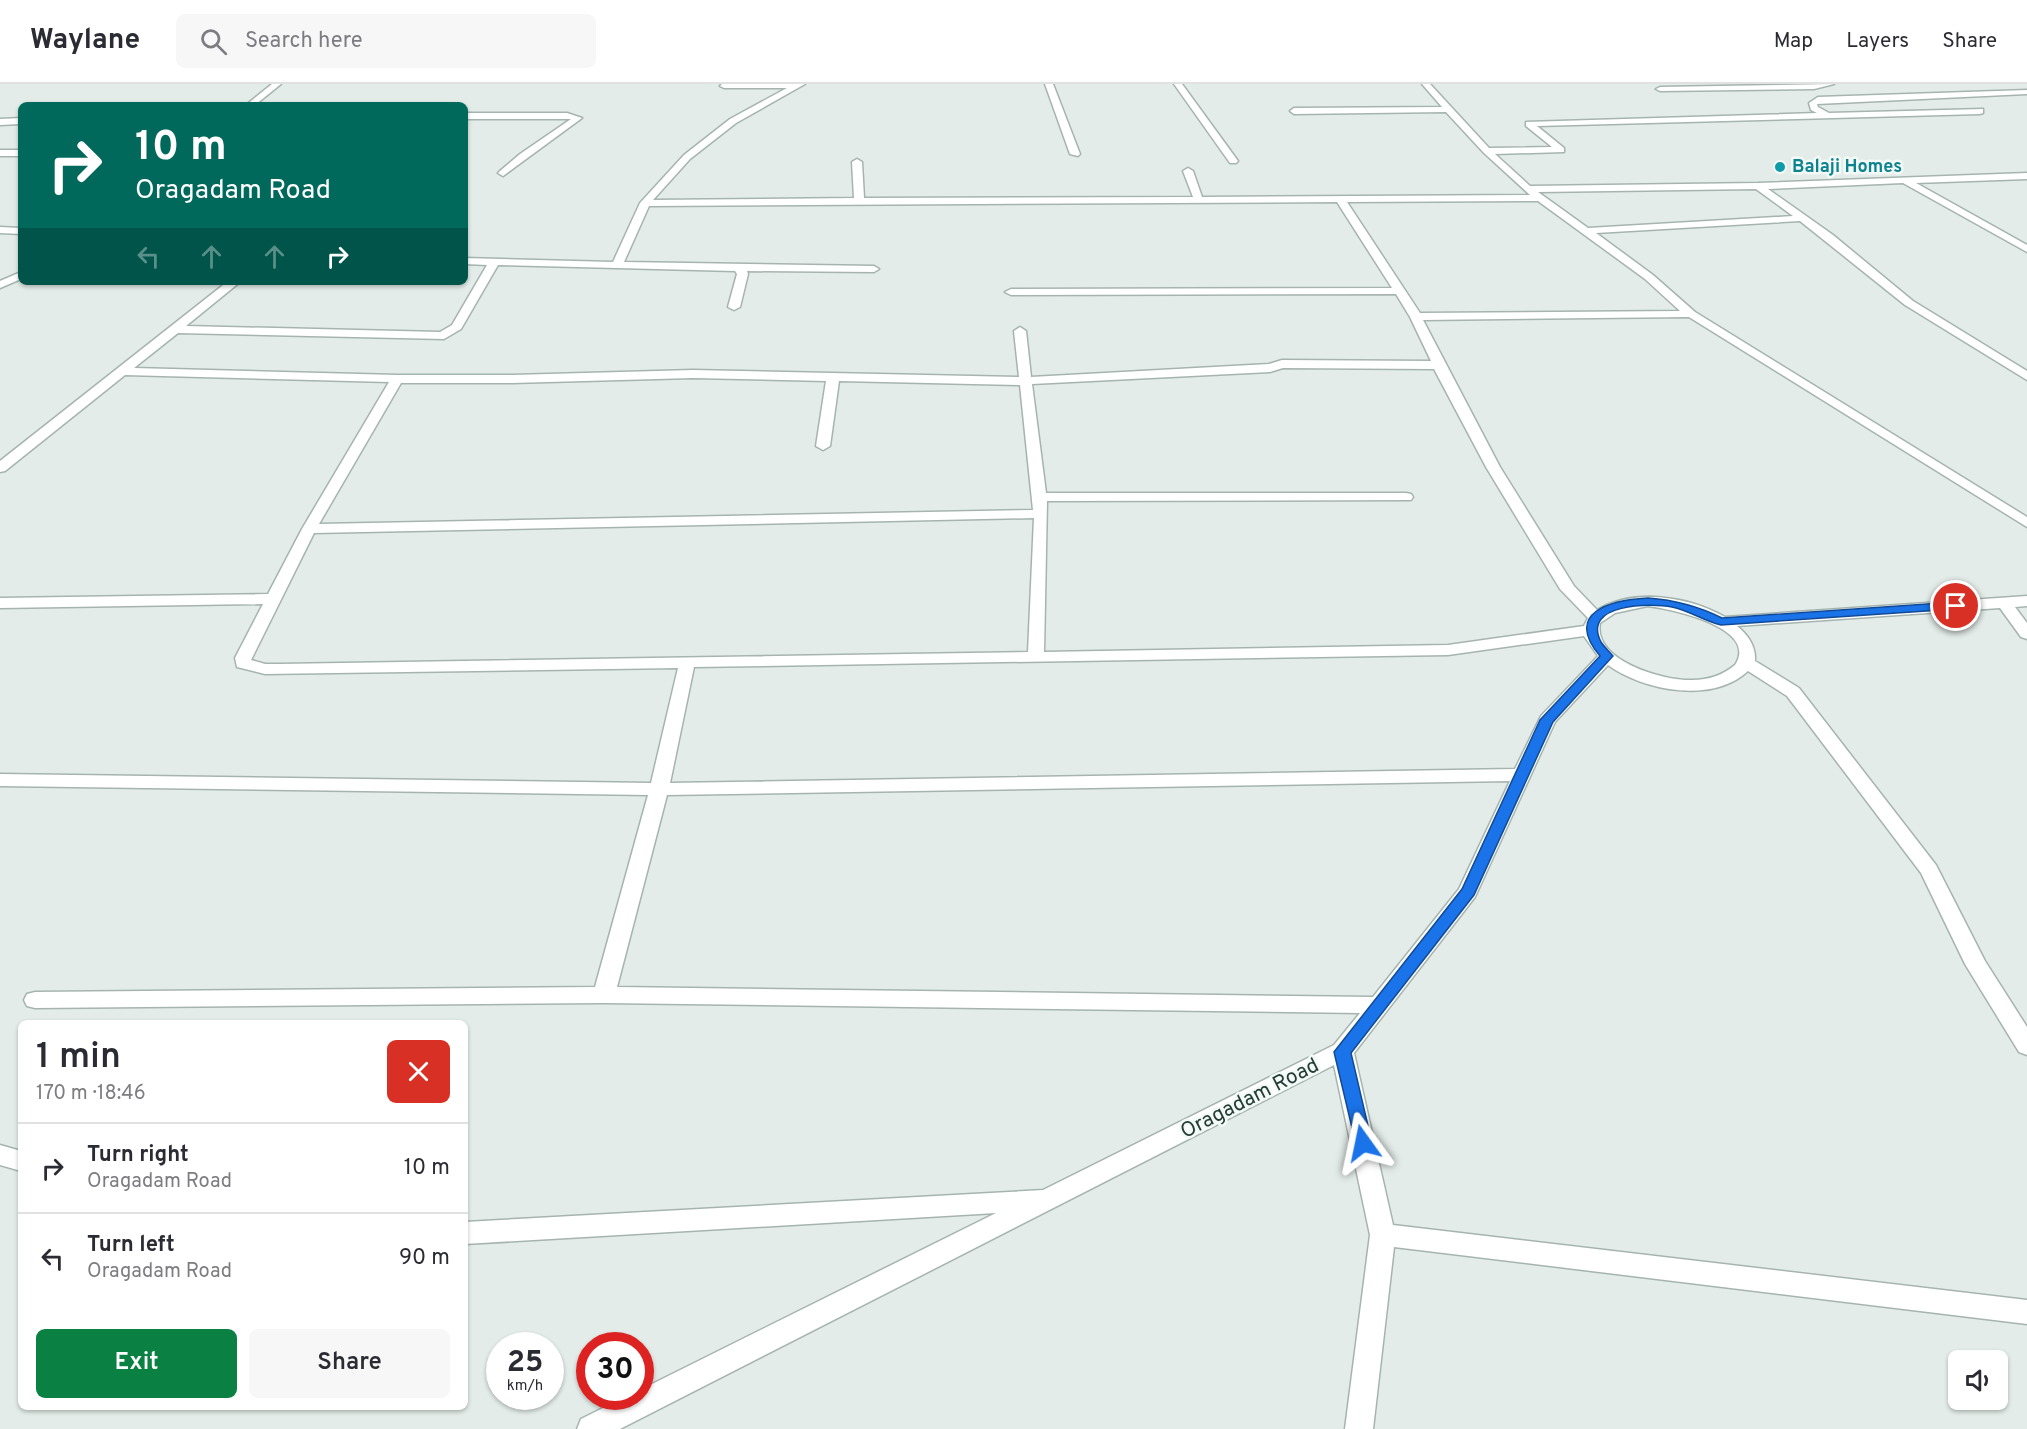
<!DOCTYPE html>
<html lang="en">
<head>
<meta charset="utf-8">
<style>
  body { margin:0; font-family:Overpass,sans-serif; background:#f7f7f7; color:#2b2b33; height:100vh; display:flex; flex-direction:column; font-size:22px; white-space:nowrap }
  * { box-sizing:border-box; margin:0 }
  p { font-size:20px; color:#7c7c81 }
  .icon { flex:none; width:33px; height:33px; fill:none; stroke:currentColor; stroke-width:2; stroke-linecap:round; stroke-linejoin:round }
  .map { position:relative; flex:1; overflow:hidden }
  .panel { position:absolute; left:18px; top:936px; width:450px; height:390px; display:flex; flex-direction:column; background:#fff; border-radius:9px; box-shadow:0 2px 4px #0004 }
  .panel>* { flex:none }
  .guide { position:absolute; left:18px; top:18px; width:450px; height:183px; border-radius:9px; box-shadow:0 2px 4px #0004; background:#00695c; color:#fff; overflow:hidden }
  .buttons { position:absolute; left:1948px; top:1266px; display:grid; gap:12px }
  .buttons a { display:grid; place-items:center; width:60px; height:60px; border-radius:9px; background:#fff; box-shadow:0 2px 4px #0004; font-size:30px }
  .speed { position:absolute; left:486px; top:1248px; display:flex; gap:12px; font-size:30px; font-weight:700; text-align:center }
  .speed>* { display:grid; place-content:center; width:78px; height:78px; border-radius:50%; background:#fff; box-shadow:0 2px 4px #0004; line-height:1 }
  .speed small { font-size:15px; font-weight:400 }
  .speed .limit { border:9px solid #d22; background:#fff; color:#111 }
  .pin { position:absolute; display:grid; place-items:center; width:51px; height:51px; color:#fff; margin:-26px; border:3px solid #fff; border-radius:50%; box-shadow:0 2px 6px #0007 }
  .me { position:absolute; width:66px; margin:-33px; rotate:348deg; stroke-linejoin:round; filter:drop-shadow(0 0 4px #0008) }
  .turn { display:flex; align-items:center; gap:21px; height:126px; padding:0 18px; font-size:27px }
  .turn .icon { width:78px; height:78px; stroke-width:2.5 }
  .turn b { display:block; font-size:42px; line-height:51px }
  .lanes { display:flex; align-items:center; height:57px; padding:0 18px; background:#0003; justify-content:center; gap:30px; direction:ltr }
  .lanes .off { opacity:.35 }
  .round { display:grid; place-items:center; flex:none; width:63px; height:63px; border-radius:9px; background:#f7f7f7 }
  .overview { display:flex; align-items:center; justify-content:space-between; height:102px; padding:0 18px }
  h1 { font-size:36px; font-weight:600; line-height:45px }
  .primary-button { display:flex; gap:12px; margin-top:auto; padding:12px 18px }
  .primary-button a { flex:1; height:69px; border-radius:9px; background:#0b8043; color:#fff; font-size:24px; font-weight:600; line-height:69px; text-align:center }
  .primary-button a+a { background:#f7f7f7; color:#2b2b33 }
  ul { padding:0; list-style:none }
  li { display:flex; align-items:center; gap:18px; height:90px; padding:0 18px; border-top:2px solid #e1e1e2 }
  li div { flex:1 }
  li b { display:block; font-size:22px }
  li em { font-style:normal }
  header { display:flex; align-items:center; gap:36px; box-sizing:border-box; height:84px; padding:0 30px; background:#fff; border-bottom:2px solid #e1e1e2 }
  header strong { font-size:28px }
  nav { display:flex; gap:33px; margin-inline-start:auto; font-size:21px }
  .search { width:420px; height:54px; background:#f7f7f7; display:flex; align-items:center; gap:15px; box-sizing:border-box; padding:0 21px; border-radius:9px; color:#7c7c81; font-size:22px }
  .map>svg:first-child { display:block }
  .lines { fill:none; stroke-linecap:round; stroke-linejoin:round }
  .minor-casing { stroke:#a6b4af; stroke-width:3 }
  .minor { fill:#fff; fill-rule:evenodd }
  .route { fill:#1a73e8; stroke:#114b97; stroke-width:1.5 }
  .culture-dot { fill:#0f9aa8; stroke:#f3f9f6; stroke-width:2 }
  .labels { text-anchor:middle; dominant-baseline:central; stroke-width:5; stroke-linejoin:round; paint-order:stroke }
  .far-culture-label { font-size:18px; font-weight:bold; fill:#0d838f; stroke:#f3f9f6; text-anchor:start }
  .street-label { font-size:21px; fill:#243c36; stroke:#f3f9f6 }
</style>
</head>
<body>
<header>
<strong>Waylane</strong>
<div class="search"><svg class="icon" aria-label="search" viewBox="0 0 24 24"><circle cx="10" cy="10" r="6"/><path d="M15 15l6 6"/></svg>Search here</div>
<nav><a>Map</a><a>Layers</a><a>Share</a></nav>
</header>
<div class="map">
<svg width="2027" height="1345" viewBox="0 0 2027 1345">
  <rect width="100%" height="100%" fill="#e3ece8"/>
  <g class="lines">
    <defs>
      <g id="minor">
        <path d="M272 0H281L255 21H246Z"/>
        <path d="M722 0H805L736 39 690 75 653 116 854 114 852 78 857 75 862 78 864 114 1193 113 1183 87 1188 84 1193 87 1202 113 1530 111 1484 69 1446 28 1294 30 1290 27 1294 24 1442 23 1422 0H1430L1489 64 1552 63 1526 42V38L1817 29 1811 26 1809 19 1818 13 2027 6V10L1817 20 1818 23 1829 29 1983 25V29L1980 30 1537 42 1564 64V68L1495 70 1530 102 1758 99 2027 89V95L1916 99 2027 161V168L1903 99 1768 105 1833 151 1913 217 2027 287V296L1905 221 1800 137 1596 149 1653 191 1695 228 2027 433V443L1689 233 1423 236 1500 383 1574 502 1597 526C1635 504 1688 512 1725 533L2027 512V522L2015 523 2027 539V555L2021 553 2000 524 1737 542C1748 551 1756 562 1755 577L1799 604 1936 781 1985 877 2027 943V971L2019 968 1965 880 1921 789 1787 612 1748 587C1713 620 1644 607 1608 581L1555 638 1475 813 1354 969 1393 1141 2027 1216V1240L1394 1163 1373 1345H1345L1370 1151 1334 981 620 1345H577L581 1335 627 1312H640V1306L996 1129 465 1160V1138L1043 1106 1334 961 1360 929 604 919 35 924 27 922 24 916 27 910 35 908 595 903 648 711 0 702V690L651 699 678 584 265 590 237 583 235 574 263 520 0 524V514L268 510 302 445 389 298 125 291 5 387 0 388V377L227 198H240L186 242 440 248 452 241 487 181 465 180V174L613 178 640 119 684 71 730 35 787 4H724L720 2ZM1756 105 1793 132 1588 144 1538 108ZM1538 117 1645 195 1680 227 1420 229 1347 118ZM1337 118 1392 204 1011 205 1005 208 1011 211 1396 210 1410 233 1431 277 1282 276 1269 280 1031 293 1026 247 1020 243 1014 247 1019 293 693 286 512 291H397L134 284 178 249 444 255 461 245 498 181 735 187 737 190 728 223 734 226 740 223 748 190 747 187 874 188 879 185 874 182 624 178 649 122ZM1283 284 1434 285 1486 383 1560 505 1588 534 1584 542 1448 561 1044 568 1047 417 1411 416 1413 413 1411 410 1406 409H1046L1032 300 1270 288ZM693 294 826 297 816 362 823 366 830 362 839 297 1020 301 1033 426 319 440 401 299H512ZM1034 434 1028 568 280 580H265L251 576 314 449ZM1648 522C1670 525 1760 543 1735 581 1723 591 1709 596 1692 596 1664 597 1593 577 1600 539L1615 529ZM1584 552 1598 572 1541 632 1515 685 670 699 694 583 1448 571ZM1510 697 1459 805 1373 913 617 903 667 711Z"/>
        <path d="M1045 0H1053L1080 70 1078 72 1070 70Z"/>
        <path d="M1174 0H1182L1238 77 1236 79H1230Z"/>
        <path d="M1834 0 1814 5 1660 7 1656 5 1660 3Z"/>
        <path d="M465 29H567L582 34 503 92 498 89 500 87 520 70 571 35H465Z"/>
        <path d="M21 34V40L0 41V35Z"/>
        <rect x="0" y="66" width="21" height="6"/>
        <path d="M0 143 21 144V150L0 149Z"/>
        <path d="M21 188V195L0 204V197Z"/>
        <path d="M0 1061 21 1067V1087L0 1081Z"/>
      </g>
    </defs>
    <use href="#minor" class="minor-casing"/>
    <use href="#minor" class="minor"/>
  </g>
  <path class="route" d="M1648 514C1675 516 1698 522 1722 534L1956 518 1962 522 1956 525 1721 541C1704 537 1690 527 1672 523 1652 519 1581 519 1601 558 1604 563 1610 568 1613 572L1553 638 1474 811 1351 969 1372 1059 1369 1065 1363 1067 1357 1065 1334 968 1462 805 1540 636 1600 572C1563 528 1611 516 1648 514Z"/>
  <circle class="culture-dot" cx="1780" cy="83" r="6"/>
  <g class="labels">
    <g class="far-culture-label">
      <text x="1792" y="83">Balaji Homes</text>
    </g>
    <g class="street-label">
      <text transform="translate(1250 1015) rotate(-27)">Oragadam Road</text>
    </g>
  </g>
</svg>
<div class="buttons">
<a><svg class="icon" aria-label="sound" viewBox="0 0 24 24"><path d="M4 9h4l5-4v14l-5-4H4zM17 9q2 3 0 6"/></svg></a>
</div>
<div class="speed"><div>25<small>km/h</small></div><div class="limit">30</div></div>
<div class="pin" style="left:1956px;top:522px;background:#d93025"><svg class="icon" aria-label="arrive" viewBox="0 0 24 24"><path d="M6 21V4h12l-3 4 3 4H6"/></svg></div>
<svg class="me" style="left:1363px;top:1059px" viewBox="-20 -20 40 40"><path d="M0-17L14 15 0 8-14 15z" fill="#1a73e8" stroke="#fff" stroke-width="4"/></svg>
<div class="guide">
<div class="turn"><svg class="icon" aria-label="right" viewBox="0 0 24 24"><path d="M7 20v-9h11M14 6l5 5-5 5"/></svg><div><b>10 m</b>Oragadam Road</div></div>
<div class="lanes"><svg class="icon off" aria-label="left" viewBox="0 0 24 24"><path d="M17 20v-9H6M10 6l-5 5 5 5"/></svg><svg class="icon off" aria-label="ahead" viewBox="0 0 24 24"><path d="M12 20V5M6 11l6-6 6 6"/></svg><svg class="icon off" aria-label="ahead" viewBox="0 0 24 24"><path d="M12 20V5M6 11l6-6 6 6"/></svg><svg class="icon" aria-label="right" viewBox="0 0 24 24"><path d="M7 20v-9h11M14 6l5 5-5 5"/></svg></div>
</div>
<section class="panel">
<div class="overview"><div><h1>1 min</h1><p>170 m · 18:46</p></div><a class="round" style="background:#d93025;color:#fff"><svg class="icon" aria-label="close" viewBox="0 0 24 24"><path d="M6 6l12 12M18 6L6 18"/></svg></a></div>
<ul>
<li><svg class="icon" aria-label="right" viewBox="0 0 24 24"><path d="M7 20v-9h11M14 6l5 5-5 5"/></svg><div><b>Turn right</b><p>Oragadam Road</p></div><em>10 m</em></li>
<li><svg class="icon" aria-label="left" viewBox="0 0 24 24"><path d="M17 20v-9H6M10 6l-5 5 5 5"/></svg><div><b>Turn left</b><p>Oragadam Road</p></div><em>90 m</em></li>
</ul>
<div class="primary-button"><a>Exit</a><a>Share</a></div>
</section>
</div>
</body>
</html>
